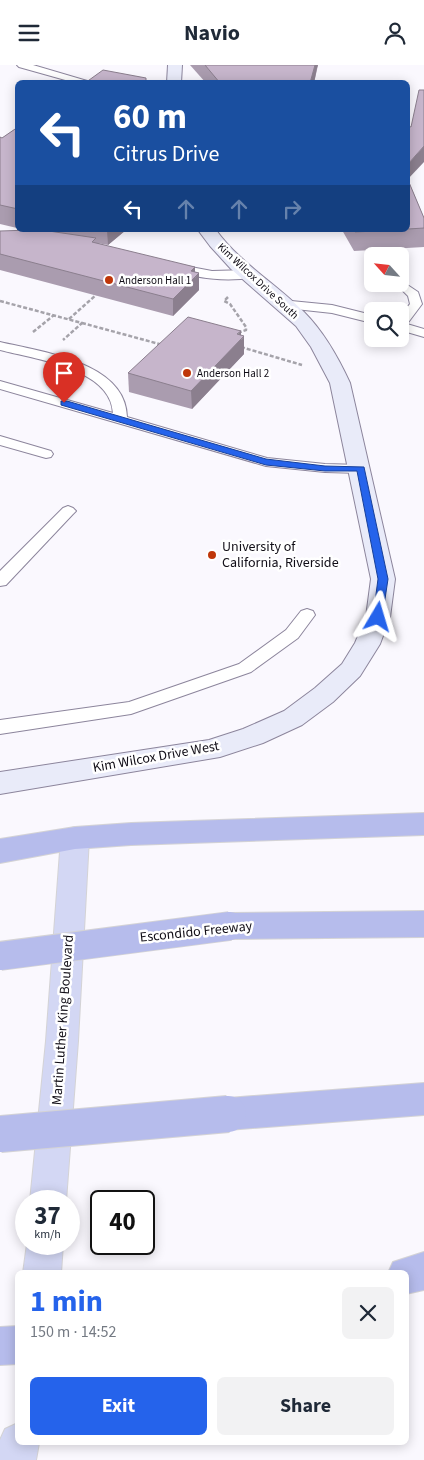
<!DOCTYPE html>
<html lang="en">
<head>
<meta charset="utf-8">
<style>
  body { margin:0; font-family:"Source Sans 3",sans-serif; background:#f2f2f3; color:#1f2937; height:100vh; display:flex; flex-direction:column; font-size:19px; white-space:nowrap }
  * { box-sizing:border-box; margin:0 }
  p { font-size:16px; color:#747a83 }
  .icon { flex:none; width:28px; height:28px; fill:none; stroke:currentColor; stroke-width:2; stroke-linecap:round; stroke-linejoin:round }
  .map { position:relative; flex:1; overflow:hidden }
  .details { position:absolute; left:15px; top:1205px; width:394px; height:175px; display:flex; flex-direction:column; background:#fff; border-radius:8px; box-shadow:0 2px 12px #0003 }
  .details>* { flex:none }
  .top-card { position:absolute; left:15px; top:15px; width:395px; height:152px; border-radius:8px; box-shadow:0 2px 12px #0003; background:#1a4fa0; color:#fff; overflow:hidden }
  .needle { width:32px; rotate:297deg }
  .fabs { position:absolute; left:364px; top:182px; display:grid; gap:10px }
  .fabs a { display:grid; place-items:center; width:45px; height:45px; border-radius:8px; background:#fff; box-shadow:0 2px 12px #0003; font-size:25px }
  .speed { position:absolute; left:15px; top:1125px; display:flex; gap:10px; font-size:25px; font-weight:700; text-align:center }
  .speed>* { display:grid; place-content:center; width:65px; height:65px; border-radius:50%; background:#fff; box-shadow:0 2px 12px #0003; line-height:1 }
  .speed small { font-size:12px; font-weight:400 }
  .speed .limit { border:2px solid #111; border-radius:8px; background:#fff; color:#111 }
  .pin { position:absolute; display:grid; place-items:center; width:42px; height:42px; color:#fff; margin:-51px -21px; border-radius:50% 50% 50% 0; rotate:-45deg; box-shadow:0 0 5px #0007 }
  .pin .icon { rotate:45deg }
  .me { position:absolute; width:55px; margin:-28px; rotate:7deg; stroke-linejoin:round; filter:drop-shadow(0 0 4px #0008) }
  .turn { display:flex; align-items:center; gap:18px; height:105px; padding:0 15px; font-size:22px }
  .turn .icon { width:65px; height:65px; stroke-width:2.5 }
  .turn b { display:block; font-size:35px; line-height:42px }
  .lanes { display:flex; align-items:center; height:48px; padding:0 15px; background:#0003; justify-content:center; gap:25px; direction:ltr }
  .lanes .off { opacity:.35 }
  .round { display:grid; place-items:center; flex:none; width:52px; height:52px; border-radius:8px; background:#f2f2f3 }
  .headline { display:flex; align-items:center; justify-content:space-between; height:85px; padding:0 15px }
  h1 { font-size:30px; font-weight:700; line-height:38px; color:#2563eb }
  .button { display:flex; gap:10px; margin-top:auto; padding:10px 15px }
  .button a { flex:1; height:58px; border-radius:8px; background:#2563eb; color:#fff; font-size:20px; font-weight:700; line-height:58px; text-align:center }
  .button a+a { background:#f2f2f3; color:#1f2937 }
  header { display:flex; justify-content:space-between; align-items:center; height:65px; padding:0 15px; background:#fff; font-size:22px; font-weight:700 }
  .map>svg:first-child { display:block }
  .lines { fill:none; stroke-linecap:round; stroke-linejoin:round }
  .lane-casing { stroke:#8c859c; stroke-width:2 }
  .secondary-casing { stroke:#8c859c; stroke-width:2 }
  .primary-casing { stroke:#d4d3d5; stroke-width:2 }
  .highway-casing { stroke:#d4d3d5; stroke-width:2 }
  .path { stroke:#a5a3aa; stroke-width:2.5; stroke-dasharray:4 2; stroke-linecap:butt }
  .lane { fill:#fff; fill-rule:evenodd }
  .secondary { fill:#e9ebf9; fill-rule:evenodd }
  .primary { fill:#d3d7f4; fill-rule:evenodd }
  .highway { fill:#b6bcec; fill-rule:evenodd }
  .highway-bridge-far1-casing { stroke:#d4d3d5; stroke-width:30; stroke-linecap:butt }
  .highway-bridge-casing { stroke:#d4d3d5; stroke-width:38; stroke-linecap:butt }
  .highway-bridge-far1 { stroke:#b6bcec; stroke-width:28 }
  .highway-bridge { stroke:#b6bcec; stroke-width:36 }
  .wall { fill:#aa9caf }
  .shaded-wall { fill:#8b7f8e }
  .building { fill:#c6b5cb; stroke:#8b7f8e }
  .route { fill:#2563eb; stroke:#184099 }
  .poi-dot { fill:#bf360a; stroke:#fff; stroke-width:2 }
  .labels { text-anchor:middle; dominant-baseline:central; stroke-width:5; stroke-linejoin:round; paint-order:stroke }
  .far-poi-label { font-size:11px; fill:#100d16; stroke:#fff; text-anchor:start }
  .far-street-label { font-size:11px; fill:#100d16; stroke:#fff }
  .poi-label { font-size:14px; fill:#100d16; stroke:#fff; text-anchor:start }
  .street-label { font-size:14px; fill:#100d16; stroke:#fff }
</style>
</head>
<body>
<header><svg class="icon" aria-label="menu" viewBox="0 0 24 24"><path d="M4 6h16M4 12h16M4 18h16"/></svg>Navio<svg class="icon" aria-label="person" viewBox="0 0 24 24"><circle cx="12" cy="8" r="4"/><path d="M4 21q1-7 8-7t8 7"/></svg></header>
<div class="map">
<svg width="424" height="1395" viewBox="0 0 424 1395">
  <rect width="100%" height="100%" fill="#faf8fe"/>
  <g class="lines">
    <defs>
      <g id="lane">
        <path d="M17 0H33L94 18H76L19 2Z"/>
        <path d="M175 199 212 206 248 205 254 209 252 212C226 218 196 212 171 206L169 203Z"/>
        <path d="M406 219 418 227 422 239 407 259 424 264V272L400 265V251L410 239 408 231 400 223Z"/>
        <path d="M281 235 332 240 372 250V258L332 248 277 242 275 239 277 236Z"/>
        <path d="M0 277C42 287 126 297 127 352L267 393 325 399 361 400 366 401 368 404 366 407 361 408 325 407 266 401 0 324V316L113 348C111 303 34 294 0 285Z"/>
        <path d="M0 371 51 386 53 389 51 392 46 393 0 380Z"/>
        <path d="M68 441 73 443 76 446 73 449 6 520 0 521V506L63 443Z"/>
        <path d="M307 544 313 546 315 550 298 573 251 607 131 649 0 669V655L129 637 239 599 286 565 301 546Z"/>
      </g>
      <g id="secondary">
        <path d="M168 0H182L181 18H167Z"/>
        <path d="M198 165H216C240 198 275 218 304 247 324 267 338 292 350 318L395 514 390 552 380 579 360 611 333 637 302 660 263 678 220 692 0 729V707L209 675 243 664 284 646 315 623 342 599 355 578 366 552 371 514 330 318 311 282 296 261 231 204 210 181Z"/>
      </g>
      <g id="primary">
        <path d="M75 762 85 765 89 773 78 976 66 1136H30L46 976 61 773 65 765Z"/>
        <path d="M27 1179H63L61 1208H23Z"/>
        <path d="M18 1358V1378H39L36 1395H0V1375L5 1364Z"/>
      </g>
      <g id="highway">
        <path d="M424 748V770L131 780 75 784 0 798V774L75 762 131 758Z"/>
        <path d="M424 846V872L230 874 219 870 215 861 219 852 230 848Z"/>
        <path d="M424 1018V1050L228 1065 216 1060 211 1049 216 1038 228 1033Z"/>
        <path d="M424 1187V1225L406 1229V1208H388L393 1197Z"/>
        <path d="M18 1261V1299L0 1300V1262Z"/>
      </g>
    </defs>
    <use href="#lane" class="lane-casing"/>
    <use href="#secondary" class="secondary-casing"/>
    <use href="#primary" class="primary-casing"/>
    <use href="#highway" class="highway-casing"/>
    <g class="path">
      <path d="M228 232 224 236 230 239 246 262V265L237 268"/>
      <path d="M0 236 82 258 63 275"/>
      <path d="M69 254 96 230"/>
      <path d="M82 258 163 280"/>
      <path d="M33 267 54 250"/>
      <path d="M241 282 302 300"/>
    </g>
    <use href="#lane" class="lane"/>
    <use href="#secondary" class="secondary"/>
    <use href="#primary" class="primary"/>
    <use href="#highway" class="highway"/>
    <defs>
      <path id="highway-bridge-far1" d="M0 891 230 861"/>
      <path id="highway-bridge" d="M0 1069 228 1049"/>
    </defs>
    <use href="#highway-bridge-far1" class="highway-bridge-far1-casing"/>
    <use href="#highway-bridge" class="highway-bridge-casing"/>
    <use href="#highway-bridge-far1" class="highway-bridge-far1"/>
    <use href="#highway-bridge" class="highway-bridge"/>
  </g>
  <g class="wall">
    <path d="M190 0H318L314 18H206Z"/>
    <path d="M18 62V165H126L108 180 97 178 199 208V225L173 251 0 205V166H17V163L0 159V72L2 73Z"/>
    <path d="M408 115 424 153V182L354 186 342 165H408Z"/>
    <path d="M241 270 244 289 192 344 129 327 128 308Z"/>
  </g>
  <g class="shaded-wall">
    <path d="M315 0H318L317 3 314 18H310Z"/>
    <path d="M424 81V97L408 114V99Z"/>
    <path d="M107 165H126L108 180Z"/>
    <path d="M195 202V213L199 208V225L173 251V234L191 206Z"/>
    <path d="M241 266V275L244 271V289L192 344 191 326Z"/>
  </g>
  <g class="building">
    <path d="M205 0H315L310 18H220Z"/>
    <path d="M103 5 146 13V18H85Z"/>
    <path d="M419 25H424V81L408 99V61L411 62Z"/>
    <path d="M18 62V144L0 140V72L2 73Z"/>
    <path d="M408 115 424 153V163L408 164Z"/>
    <path d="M31 165H42L96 173 92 177 195 202 191 206 199 208 173 234 0 189V166Z"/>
    <path d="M354 165H395L355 167Z"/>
    <path d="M188 252 241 266 237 269 244 271 191 326 128 308Z"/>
  </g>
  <path class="route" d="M61 336H67L266 394 325 401 364 402 388 514 382 554 378 555 373 552 378 514 357 406H325L266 400 61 340Z"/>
  <g class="poi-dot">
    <circle cx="109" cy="215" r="5"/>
    <circle cx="187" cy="308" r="5"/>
    <circle cx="212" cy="490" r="5"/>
  </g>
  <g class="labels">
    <g class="far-poi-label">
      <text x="119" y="215">Anderson Hall 1</text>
      <text x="197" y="308">Anderson Hall 2</text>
    </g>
    <g class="far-street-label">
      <text transform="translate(258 216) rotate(43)">Kim Wilcox Drive South</text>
    </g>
    <g class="poi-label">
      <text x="222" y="482">University of<tspan x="222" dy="16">California, Riverside</tspan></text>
    </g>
    <g class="street-label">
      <text transform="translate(156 692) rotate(-10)">Kim Wilcox Drive West</text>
      <text transform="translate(196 867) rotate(-6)">Escondido Freeway</text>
      <text transform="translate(63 955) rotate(-86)">Martin Luther King Boulevard</text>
    </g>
  </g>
</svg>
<div class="fabs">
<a><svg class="needle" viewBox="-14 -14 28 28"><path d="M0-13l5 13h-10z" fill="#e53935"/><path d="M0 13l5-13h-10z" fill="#747a83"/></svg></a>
<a><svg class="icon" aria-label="search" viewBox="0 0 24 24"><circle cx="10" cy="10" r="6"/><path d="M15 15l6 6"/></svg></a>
</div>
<div class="speed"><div>37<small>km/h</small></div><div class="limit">40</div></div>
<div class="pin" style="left:64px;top:338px;background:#d93025"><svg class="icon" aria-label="arrive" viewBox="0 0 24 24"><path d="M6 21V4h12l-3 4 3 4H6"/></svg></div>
<svg class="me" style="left:378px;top:552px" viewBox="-20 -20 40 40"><path d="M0-17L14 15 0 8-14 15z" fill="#2563eb" stroke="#fff" stroke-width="4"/></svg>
<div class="top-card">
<div class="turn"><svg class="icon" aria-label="left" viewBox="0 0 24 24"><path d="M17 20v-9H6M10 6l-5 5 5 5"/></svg><div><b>60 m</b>Citrus Drive</div></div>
<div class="lanes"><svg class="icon" aria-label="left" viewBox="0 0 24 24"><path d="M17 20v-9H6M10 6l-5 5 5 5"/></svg><svg class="icon off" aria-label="ahead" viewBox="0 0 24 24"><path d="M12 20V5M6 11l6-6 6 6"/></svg><svg class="icon off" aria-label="ahead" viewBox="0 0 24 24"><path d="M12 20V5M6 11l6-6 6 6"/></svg><svg class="icon off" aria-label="right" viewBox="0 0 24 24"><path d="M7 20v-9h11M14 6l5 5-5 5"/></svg></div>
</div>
<section class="details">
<div class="headline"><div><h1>1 min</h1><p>150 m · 14:52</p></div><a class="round"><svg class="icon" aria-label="close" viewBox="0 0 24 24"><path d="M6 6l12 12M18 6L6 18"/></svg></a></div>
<div class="button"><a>Exit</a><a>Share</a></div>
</section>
</div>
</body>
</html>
